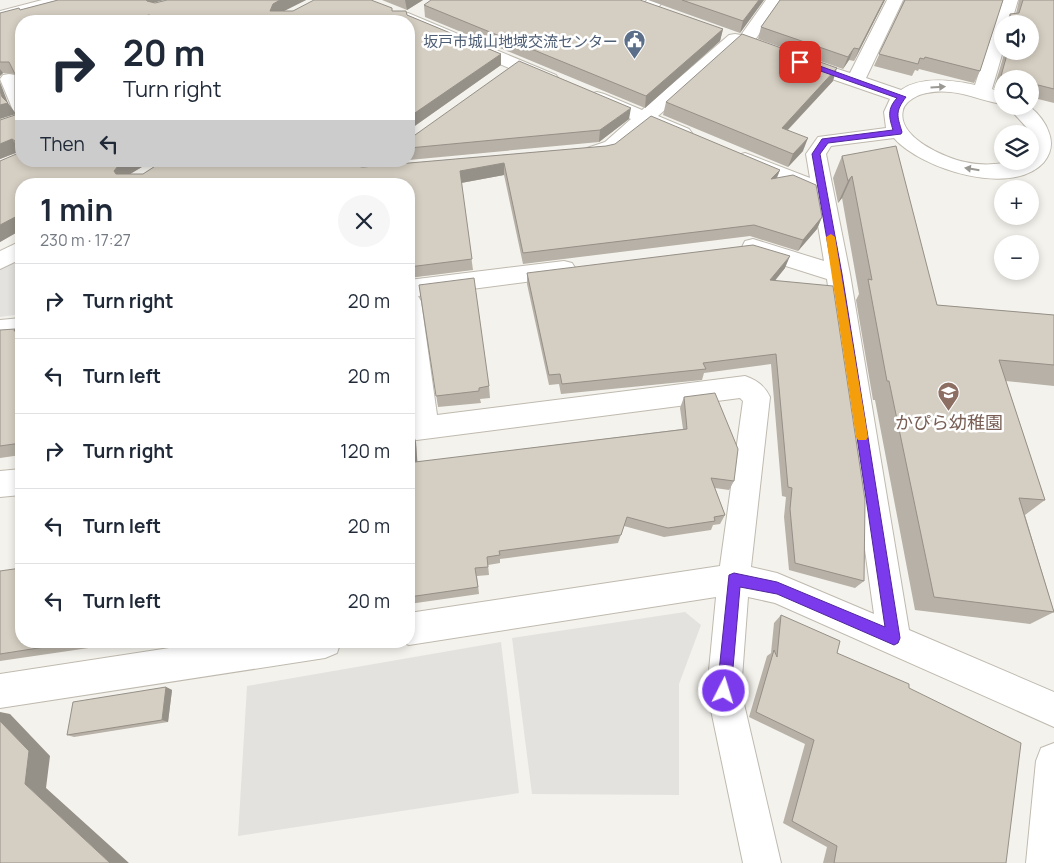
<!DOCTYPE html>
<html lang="en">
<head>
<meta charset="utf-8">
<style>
  body { margin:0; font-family:Manrope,"Noto Sans JP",sans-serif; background:#f6f6f7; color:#1f2937; height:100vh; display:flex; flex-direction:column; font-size:19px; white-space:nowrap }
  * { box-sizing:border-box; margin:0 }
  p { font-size:16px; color:#747a83 }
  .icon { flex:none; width:28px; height:28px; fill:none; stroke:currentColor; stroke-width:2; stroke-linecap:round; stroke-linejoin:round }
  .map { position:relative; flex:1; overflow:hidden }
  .sheet { position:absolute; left:15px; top:178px; width:400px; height:470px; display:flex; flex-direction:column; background:#fff; border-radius:20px; box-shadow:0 2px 8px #0003 }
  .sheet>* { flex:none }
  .top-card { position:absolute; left:15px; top:15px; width:400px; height:152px; border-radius:20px; box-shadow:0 2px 8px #0003; background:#fff; color:#1f2937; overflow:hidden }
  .buttons { position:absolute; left:994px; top:15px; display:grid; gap:10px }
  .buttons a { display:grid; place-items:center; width:45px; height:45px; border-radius:50%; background:#fff; box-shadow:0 2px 8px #0003; font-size:25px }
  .pin { position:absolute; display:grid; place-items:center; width:42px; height:42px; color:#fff; margin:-21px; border-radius:10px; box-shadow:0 2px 8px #0006 }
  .me { position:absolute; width:55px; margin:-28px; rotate:5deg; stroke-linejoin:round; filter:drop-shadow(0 0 4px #0008) }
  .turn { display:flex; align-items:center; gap:18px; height:105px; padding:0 25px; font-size:22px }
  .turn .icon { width:65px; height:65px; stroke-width:2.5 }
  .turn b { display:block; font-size:35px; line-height:42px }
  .then { display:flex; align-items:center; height:48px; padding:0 25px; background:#0003; gap:10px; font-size:19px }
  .round { display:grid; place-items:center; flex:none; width:52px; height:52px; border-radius:26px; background:#f6f6f7 }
  .headline { display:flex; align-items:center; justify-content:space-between; height:85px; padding:0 25px }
  h1 { font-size:30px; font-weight:700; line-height:38px }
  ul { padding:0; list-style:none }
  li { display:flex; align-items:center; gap:15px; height:75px; padding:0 25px; border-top:1px solid #e0e1e3 }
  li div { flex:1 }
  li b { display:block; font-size:19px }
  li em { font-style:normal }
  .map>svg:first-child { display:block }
  .parking { fill:#e3e2df }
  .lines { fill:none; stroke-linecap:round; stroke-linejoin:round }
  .minor-casing { stroke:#bfbaaf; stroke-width:2 }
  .minor { fill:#fff; fill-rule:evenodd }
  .wall { fill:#b7b1a7 }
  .shaded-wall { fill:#959088 }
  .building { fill:#d5cec2; stroke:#959088 }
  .oneway { fill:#9a9893 }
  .route { fill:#7c3aed; stroke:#51269a }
  .slow { fill:#f59e0b }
  .labels { text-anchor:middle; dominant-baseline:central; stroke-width:5; stroke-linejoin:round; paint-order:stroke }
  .far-service-label { font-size:15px; fill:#4e5e75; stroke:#fff; text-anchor:end }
  .education-label { font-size:18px; fill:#785e54; stroke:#fff }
</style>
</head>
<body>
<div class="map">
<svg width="1054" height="863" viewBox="0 0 1054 863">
  <rect width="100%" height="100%" fill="#f4f2ec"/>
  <g class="parking">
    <path d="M21 257V314L0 317V270Z"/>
    <path d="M685 612 701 625 679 684V795L532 794 512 638Z"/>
    <path d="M501 642 519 793 238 836 247 686Z"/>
  </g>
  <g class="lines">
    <defs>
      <g id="minor">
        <path d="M42 0H69L67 3 0 21V11Z"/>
        <path d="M147 0H163L176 21H160Z"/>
        <path d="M647 0H664C658 8 654 14 643 11L641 8Z"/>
        <path d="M766 0H782L751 46 745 47 738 45 658 116 689 129 692 133 689 137C675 141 660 131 647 126 631 140 611 163 587 156L584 152 587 148 605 142 631 119 590 102 588 98 590 94 597 92 604 94 642 110 729 35 735 34 741 35Z"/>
        <path d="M887 0H903L866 78 901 90C921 76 952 80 975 85L1002 0H1018L1011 24H1002L1003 51 992 89 1002 93V104C977 100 955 87 927 93 919 94 905 101 903 110 896 137 945 158 965 162 991 168 1006 161 1030 161L1031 138 1028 129 1007 106H1029C1038 113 1046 123 1049 133 1053 144 1051 153 1044 162 1012 198 921 169 894 138L831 146 826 154 850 274 909 630 1054 692V727L775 603 748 597 741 691 781 863H743L707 691 716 597 409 645 399 641H409V613L720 566 743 401 740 398 409 441V280L564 261 572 263 576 269 572 275 564 277 418 296 421 301 437 415 745 376C757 380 765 386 770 397L751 567 777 573 874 614 827 279 745 253 742 247 745 241 753 239 824 261 813 195 738 163 735 159 738 155 745 153 810 178 806 154 818 137 886 128 884 112 890 99 794 66 791 62 794 58 800 57 850 73Z"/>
        <path d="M408 13 556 75 559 79 556 83 550 84 544 83 409 25V21H395L397 17Z"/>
        <path d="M9 74 15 75 21 86V114L14 112 12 108 0 79 3 75Z"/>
        <path d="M366 161H390L387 165 362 184H338L341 179Z"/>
        <path d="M21 241V259L0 269V251Z"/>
        <path d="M21 318V336L0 338V320Z"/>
        <path d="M21 469V495L0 497V471Z"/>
        <path d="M215 641H341L337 653 325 658 0 708V674Z"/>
        <path d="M1054 743V863H1026L1036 761 1041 748Z"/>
      </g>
    </defs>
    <use href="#minor" class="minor-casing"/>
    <use href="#minor" class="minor"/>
  </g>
  <g class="wall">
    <path d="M58 0H164L153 3H155L167 0H306L284 11H392L407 15 501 54V65L409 130V21H21V161H152L130 174H143L163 161H390L359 164 358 166 363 167 606 146 780 170 777 178 822 217 817 229 798 251 750 236 523 264 504 175 461 183 473 270 409 278V184H21V230L0 242V161L19 154 18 152 0 159V120L15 115 8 103 15 113V74L3 73 0 76V13L20 10Z"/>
    <path d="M382 0H423L407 10Z"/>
    <path d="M648 0H764L740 33Z"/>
    <path d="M780 0H885L854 61 849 60 843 69 758 39 761 27Z"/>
    <path d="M904 0H1003L980 71 974 83 919 69 918 71 915 70 912 76 874 66Z"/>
    <path d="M1019 0H1054V103L1030 97V79H1002V90L994 88 1005 51H1030V24H1005L1010 14H1016Z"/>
    <path d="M424 5 723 29 720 41 645 108 425 17Z"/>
    <path d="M833 81 788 130 803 151 788 167 663 115 666 102Z"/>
    <path d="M629 119 599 142 409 160V136Z"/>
    <path d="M842 156 937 305 1054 315V386L1006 381 1045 500 1025 515 1054 612 1030 624 915 610 875 400H873L856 300 859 294 842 198 838 203 833 178Z"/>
    <path d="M785 268 774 281 864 581 855 588 789 570 784 517 786 497 782 496 771 364 704 373 702 380 561 394 559 384 549 385 527 284V273Z"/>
    <path d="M419 285 489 386 490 398 480 399 481 403 438 407Z"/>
    <path d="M0 330H21V455L0 458Z"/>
    <path d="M684 397 734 481 729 490 715 488 725 515 720 524 713 525 711 530 664 537 624 526 618 543 500 559V563L488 565 489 575 477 576 479 594 409 604V433L413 432 416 442 417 462 683 429 680 408Z"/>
    <path d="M0 571 21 641H116V644L0 661Z"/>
    <path d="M781 615 837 653 909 688 1006 863H823L827 847 783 823 805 744 749 717 767 656 771 653 774 623Z"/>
    <path d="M166 687 172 690 168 722 74 737 67 735Z"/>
  </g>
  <g class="shaded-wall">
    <path d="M145 0H164L152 3 149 9Z"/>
    <path d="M280 0H306L276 15 270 11 273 4Z"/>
    <path d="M405 0H423L407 10Z"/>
    <path d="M759 0H764L740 33 743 21Z"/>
    <path d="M884 0H885L854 61 859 49Z"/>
    <path d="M149 15 152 21H126Z"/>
    <path d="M723 29 720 41 645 108 646 96Z"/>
    <path d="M854 48 849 60 843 69 848 57Z"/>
    <path d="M501 54V65L409 130V117Z"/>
    <path d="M837 68 833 81 778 140 782 128Z"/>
    <path d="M0 69 3 73 0 76Z"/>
    <path d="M0 82 8 103 16 114 0 119V105L2 97 0 91Z"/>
    <path d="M631 108 629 119 599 142 600 130Z"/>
    <path d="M808 138 803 151 788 167 793 154Z"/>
    <path d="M12 139 18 148 15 147 18 152 0 159V144Z"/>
    <path d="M126 161H152L125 177 121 183 114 171 118 166Z"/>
    <path d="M352 161H358L359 164 354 172Z"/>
    <path d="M504 163V175L461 183 460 171Z"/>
    <path d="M780 170 775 181 771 179Z"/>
    <path d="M852 176 842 198 838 203 848 181Z"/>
    <path d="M21 214V230L0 242V225Z"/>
    <path d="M822 217 817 229 798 251 803 240Z"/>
    <path d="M790 256 785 268 766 292 770 280Z"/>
    <path d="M413 432 416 442 418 471 415 462Z"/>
    <path d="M111 641H116V644Z"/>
    <path d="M166 687 172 690 168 722 162 720Z"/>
    <path d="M0 712 10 714 50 756 46 788 129 863H110L25 784 0 721Z"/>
  </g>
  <g class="building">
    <path d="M58 0H146L147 1 155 3 167 0H280L273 4 270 11H293L314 0H371L392 8V11H406L407 15 501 54 409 117V21H162L149 15 126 21H21V149L15 147V141L12 139 0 144V120L15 115V74L9 62H0V13L19 8 20 10Z"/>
    <path d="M431 0H640L723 29 646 96 424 5Z"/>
    <path d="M682 0H759L743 21Z"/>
    <path d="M780 0H884L859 49 854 48 848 57 761 27Z"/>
    <path d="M905 0H1003L980 71 925 57 924 59 920 58 918 64 879 54Z"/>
    <path d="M1023 0H1054V89L1030 83V79H1012L1001 76 1008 51H1030V24H1011L1010 14 1019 13Z"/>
    <path d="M742 34 837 68 782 128 808 138 793 154 666 102Z"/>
    <path d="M519 61 631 108 600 130 409 148V136L415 135Z"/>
    <path d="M0 91 2 97 8 103 0 105Z"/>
    <path d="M651 116 780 170 771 179 793 175 816 185 822 217 803 240 754 225 523 253 504 163 460 171 472 259 409 267V184H21V214L0 225V161L21 152V161H126L118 166 114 171 116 174H143L163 161H352L356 166 363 167 606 146 615 144Z"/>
    <path d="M896 146 937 305 1054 315V365L999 360 1045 500 1019 498 1054 612 934 597 889 381H887L868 279 872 280 852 176 848 181 842 156Z"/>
    <path d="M753 245 790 256 770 280 833 286 865 500 864 581 795 563 790 509 792 488 788 487 776 354 703 363 706 369 562 384 560 374 549 375 527 273Z"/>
    <path d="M474 278 489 386 479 388V391L436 396 419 285Z"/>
    <path d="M15 329 14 331 21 330V443L0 446V330Z"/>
    <path d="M715 393 738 449 734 481 711 478 725 515 714 517 715 521 668 528 627 517 621 535 499 551 500 555 487 557 488 567 475 568 478 587 409 597V433L413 432 415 462 687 429 684 397Z"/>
    <path d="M21 568V641H83L0 654V571Z"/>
    <path d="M781 615 840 641 837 653 909 684V688L1021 743 1006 863H834L837 846 792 821 814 740 756 712 774 650 777 657Z"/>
    <path d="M166 687 162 720 67 735 73 702Z"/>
    <path d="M0 721 29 751 25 784 110 863H0Z"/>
  </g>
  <defs><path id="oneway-solid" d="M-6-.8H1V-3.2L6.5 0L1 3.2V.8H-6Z" transform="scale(1.25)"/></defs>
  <g class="oneway">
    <use href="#oneway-solid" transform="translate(938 87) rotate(-3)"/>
    <use href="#oneway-solid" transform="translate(972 169) rotate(-171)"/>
  </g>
  <path class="route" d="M798 60H803L906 97C895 112 897 115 902 132L901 134 828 143 820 154 842 274 900 638 898 643 894 645 777 594 740 587 731 691 729 696 724 698 719 696 717 691 729 575 734 573 777 582 885 627 833 274 812 154 822 139 893 130C889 117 887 109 897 98L798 63Z"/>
  <path class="slow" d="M831 234 835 237 868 437 866 440H858L856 437 826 237Z"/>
  <defs>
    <symbol id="civic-pin" viewBox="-11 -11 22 30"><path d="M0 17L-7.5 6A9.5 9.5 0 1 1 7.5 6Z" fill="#5c6f8a" stroke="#fff"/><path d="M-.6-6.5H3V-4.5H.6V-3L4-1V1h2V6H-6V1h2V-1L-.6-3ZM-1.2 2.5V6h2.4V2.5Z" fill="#fff"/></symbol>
    <symbol id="school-pin" viewBox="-11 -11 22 30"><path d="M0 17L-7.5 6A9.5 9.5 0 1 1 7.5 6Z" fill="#8d6e63" stroke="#fff"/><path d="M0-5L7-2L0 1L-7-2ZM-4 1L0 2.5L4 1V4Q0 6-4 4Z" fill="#fff"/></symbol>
  </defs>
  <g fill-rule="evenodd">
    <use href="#civic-pin" x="622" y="28" width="25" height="34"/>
    <use href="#school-pin" x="936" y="380" width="25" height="34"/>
  </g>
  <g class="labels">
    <g class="far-service-label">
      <text x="618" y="41">坂戸市城山地域交流センター</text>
    </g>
    <g class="education-label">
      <text x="949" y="422">かぴら幼稚園</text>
    </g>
  </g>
</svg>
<div class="buttons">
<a><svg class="icon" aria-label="sound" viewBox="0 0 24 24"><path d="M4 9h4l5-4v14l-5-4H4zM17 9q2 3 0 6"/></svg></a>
<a><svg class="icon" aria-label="search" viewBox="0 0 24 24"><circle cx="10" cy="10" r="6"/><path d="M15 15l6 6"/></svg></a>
<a><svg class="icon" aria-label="layers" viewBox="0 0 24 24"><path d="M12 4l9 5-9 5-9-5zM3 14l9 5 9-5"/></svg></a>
<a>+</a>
<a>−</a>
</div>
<div class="pin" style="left:800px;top:62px;background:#d93025"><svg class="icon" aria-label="arrive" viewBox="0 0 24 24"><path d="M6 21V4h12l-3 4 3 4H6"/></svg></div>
<svg class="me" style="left:724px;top:691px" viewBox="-20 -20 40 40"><circle r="17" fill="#7c3aed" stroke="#fff" stroke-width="3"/><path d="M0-11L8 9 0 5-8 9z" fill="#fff"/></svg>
<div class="top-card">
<div class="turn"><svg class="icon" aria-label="right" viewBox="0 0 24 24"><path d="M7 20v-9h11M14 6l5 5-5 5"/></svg><div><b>20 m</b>Turn right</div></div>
<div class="then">Then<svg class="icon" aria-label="left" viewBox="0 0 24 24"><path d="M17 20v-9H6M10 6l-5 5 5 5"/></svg></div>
</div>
<section class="sheet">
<div class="headline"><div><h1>1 min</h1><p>230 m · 17:27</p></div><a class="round"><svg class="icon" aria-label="close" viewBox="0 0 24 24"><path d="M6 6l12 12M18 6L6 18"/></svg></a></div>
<ul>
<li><svg class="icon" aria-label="right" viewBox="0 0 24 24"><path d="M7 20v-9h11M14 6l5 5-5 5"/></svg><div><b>Turn right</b></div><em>20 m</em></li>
<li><svg class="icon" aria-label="left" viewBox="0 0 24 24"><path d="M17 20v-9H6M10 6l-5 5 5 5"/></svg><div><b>Turn left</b></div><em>20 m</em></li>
<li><svg class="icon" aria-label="right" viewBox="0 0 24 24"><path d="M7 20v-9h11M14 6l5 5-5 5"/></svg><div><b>Turn right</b></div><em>120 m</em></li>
<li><svg class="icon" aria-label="left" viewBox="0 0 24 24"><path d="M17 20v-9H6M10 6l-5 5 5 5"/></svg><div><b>Turn left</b></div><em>20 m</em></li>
<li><svg class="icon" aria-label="left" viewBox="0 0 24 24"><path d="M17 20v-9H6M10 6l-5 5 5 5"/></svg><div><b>Turn left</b></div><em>20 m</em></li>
</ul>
</section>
</div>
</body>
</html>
